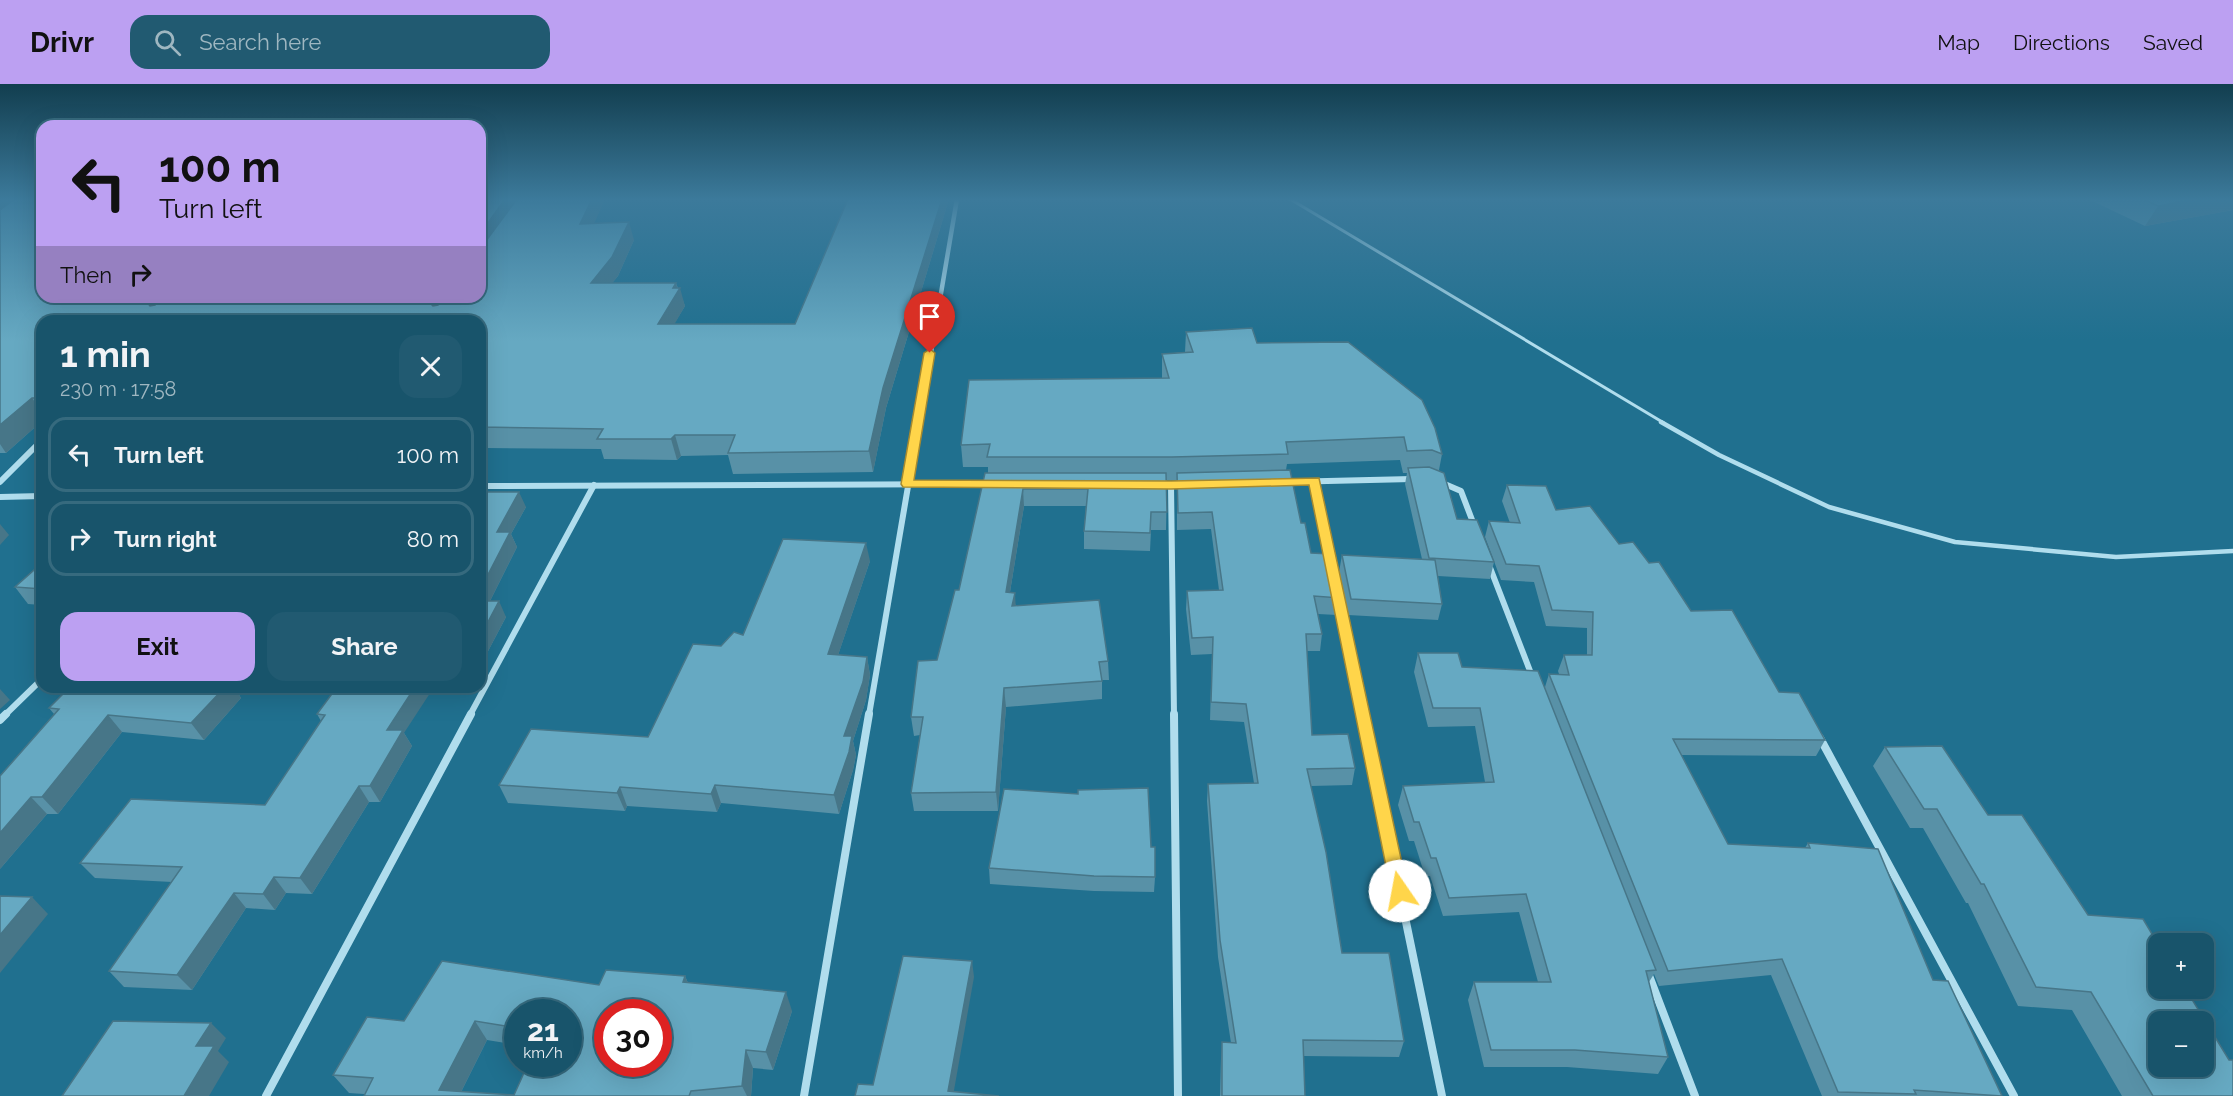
<!DOCTYPE html>
<html lang="en">
<head>
<meta charset="utf-8">
<style>
  body { margin:0; font-family:Raleway,sans-serif; background:#215a71; color:#f1f3f6; height:100vh; display:flex; flex-direction:column; font-size:22px; white-space:nowrap }
  * { box-sizing:border-box; margin:0 }
  p { font-size:20px; color:#9fb7c1 }
  .icon { flex:none; width:33px; height:33px; fill:none; stroke:currentColor; stroke-width:2; stroke-linecap:round; stroke-linejoin:round }
  .map { position:relative; flex:1; overflow:hidden }
  .details { position:absolute; left:36px; top:231px; width:450px; height:378px; display:flex; flex-direction:column; background:#18546b; border-radius:18px; box-shadow:0 6px 24px #0002,0 0 0 2px #366a7e }
  .details>* { flex:none }
  .guide { position:absolute; left:36px; top:36px; width:450px; height:183px; border-radius:18px; box-shadow:0 6px 24px #0002,0 0 0 2px #366a7e; background:#bca0f2; color:#111; overflow:hidden }
  .fabs { position:absolute; left:2148px; top:849px; display:grid; gap:12px }
  .fabs a { display:grid; place-items:center; width:66px; height:66px; border-radius:12px; background:#18546b; box-shadow:0 6px 24px #0002,0 0 0 2px #366a7e; font-size:30px }
  .speed { position:absolute; left:504px; top:915px; display:flex; gap:12px; font-size:30px; font-weight:700; text-align:center }
  .speed>* { display:grid; place-content:center; width:78px; height:78px; border-radius:50%; background:#18546b; box-shadow:0 6px 24px #0002,0 0 0 2px #366a7e; line-height:1 }
  .speed small { font-size:15px; font-weight:400 }
  .speed .limit { border:9px solid #d22; background:#fff; color:#111 }
  .pin { position:absolute; display:grid; place-items:center; width:51px; height:51px; color:#fff; margin:-62px -26px; border-radius:50% 50% 50% 0; rotate:-45deg; box-shadow:0 0 6px #0007 }
  .pin .icon { rotate:45deg }
  .me { position:absolute; width:66px; margin:-33px; rotate:348deg; stroke-linejoin:round; filter:drop-shadow(0 0 4px #0008) }
  .turn { display:flex; align-items:center; gap:21px; height:126px; padding:0 24px; font-size:27px }
  .turn .icon { width:78px; height:78px; stroke-width:2.5 }
  .turn b { display:block; font-size:42px; line-height:51px }
  .then { display:flex; align-items:center; height:57px; padding:0 24px; background:#0003; gap:12px; font-size:22px }
  .round { display:grid; place-items:center; flex:none; width:63px; height:63px; border-radius:18px; background:#215a71 }
  .head { display:flex; align-items:center; justify-content:space-between; height:102px; padding:0 24px }
  h1 { font-size:36px; font-weight:700; line-height:45px }
  .button { display:flex; gap:12px; margin-top:auto; padding:12px 24px }
  .button a { flex:1; height:69px; border-radius:18px; background:#bca0f2; color:#111; font-size:24px; font-weight:700; line-height:69px; text-align:center }
  .button a+a { background:#215a71; color:#f1f3f6 }
  ul { padding:0; list-style:none }
  li { display:flex; align-items:center; gap:18px; height:75px; margin:0 12px 9px; padding:0 12px; border:3px solid #366a7e; border-radius:18px }
  li div { flex:1 }
  li b { display:block; font-size:22px }
  li em { font-style:normal }
  header { display:flex; align-items:center; gap:36px; box-sizing:border-box; height:84px; padding:0 30px; background:#bca0f2; color:#111 }
  header strong { font-size:28px }
  nav { display:flex; gap:33px; margin-inline-start:auto; font-size:21px }
  .search { width:420px; height:54px; background:#215a71; display:flex; align-items:center; gap:15px; box-sizing:border-box; padding:0 21px; border-radius:18px; color:#9fb7c1; font-size:22px }
  .map>svg:first-child { display:block }
  .lines { fill:none; stroke-linecap:round; stroke-linejoin:round }
  .lane-far1 { stroke:#b0dded; stroke-width:3 }
  .lane { stroke:#b0dded; stroke-width:4.5 }
  .street-far2 { stroke:#b0dded; stroke-width:4.5 }
  .street-far1 { stroke:#b0dded; stroke-width:6 }
  .street { stroke:#b0dded; stroke-width:8 }
  .wall { fill:#5891a7; fill-rule:evenodd }
  .shaded-wall { fill:#477688 }
  .building { fill:#66a9c2; stroke:#477688; stroke-width:1.5; fill-rule:evenodd }
  .route { fill:#ffd54a; stroke:#a68a30; stroke-width:1.5 }
</style>
</head>
<body>
<header>
<strong>Drivr</strong>
<div class="search"><svg class="icon" aria-label="search" viewBox="0 0 24 24"><circle cx="10" cy="10" r="6"/><path d="M15 15l6 6"/></svg>Search here</div>
<nav><a>Map</a><a>Directions</a><a>Saved</a></nav>
</header>
<div class="map">
<svg width="2233" height="1012" viewBox="0 0 2233 1012">
  <rect width="100%" height="100%" fill="#20708f"/>
  <g class="lines">
    <path class="lane-far1" d="M1290 115 1664 339"/>
    <path class="lane" d="M1661 338 1719 371 1829 423 1955 458 2116 473 2233 467"/>
    <path class="street-far2" d="M919 339 957 115"/>
    <g class="street-far1">
      <path d="M1315 397 1331 477"/>
      <path d="M0 398 42 356"/>
      <path d="M1285 398 1412 395"/>
      <path d="M1440 398 1461 407 1474 441"/>
      <path d="M1159 401 1184 400"/>
      <path d="M1171 401 1174 631"/>
      <path d="M480 402 989 400"/>
      <path d="M0 413 42 412"/>
      <path d="M1489 481 1532 592"/>
      <path d="M1338 510 1363 631"/>
      <path d="M5 631 42 595"/>
      <path d="M470 631 594 401"/>
      <path d="M869 631 919 338"/>
    </g>
    <g class="street">
      <path d="M1174 630 1178 1012"/>
      <path d="M1363 630 1442 1012"/>
      <path d="M0 636 6 630"/>
      <path d="M1820 654 2014 1012"/>
      <path d="M1648 889 1695 1012"/>
      <path d="M266 1012 471 630"/>
      <path d="M804 1012 869 630"/>
    </g>
  </g>
  <g class="wall">
    <path d="M0 115H12L13 117 42 213H480L594 139 634 156 618 192 612 199H676L685 222 674 240H795L848 115H949L886 324 873 388 733 390 728 371 681 372 677 376 604 375 601 365 486 364 480 372V237H42V337L6 369H0Z"/>
    <path d="M2088 115H2233V126L2145 142Z"/>
    <path d="M1186 248 1257 259 1442 370 1439 386 1457 435 1494 478 1490 495 1438 492 1442 520 1438 536 1348 531 1339 488 1342 471 1422 475 1405 400 1407 389H1403L1400 376 1287 380 1286 386 1301 439 1311 469 1340 514 1337 531 1318 530 1322 550 1320 567H1307L1312 651 1355 684 1352 701 1311 702 1342 869 1404 957 1399 973 1303 972 1305 1012H1220L1221 974 1222 958 1231 959 1218 873 1207 717 1208 700 1254 699 1244 638 1210 636 1212 570 1191 571 1186 525 1187 507 1219 506 1211 445 1177 446V396H1167L1166 446H1151L1150 467 1084 465V447L1086 422H1024L1010 508 1016 522 1108 577 1109 596H1102V615L1006 623 998 727H914L911 709 920 651 914 652 911 633 937 576 959 506 988 389V383H963L961 361 1162 294V270L1185 268Z"/>
    <path d="M1507 401 1619 460 1649 479 1691 527 1779 608 1825 656 1816 672 1681 671 1728 760 1805 764 1808 759 1933 896 2002 1012H1822L1771 891 1659 902 1654 890 1649 898 1668 973 1658 990 1567 983H1484L1468 916 1474 898H1538L1519 828 1443 832 1430 792H1425L1414 757H1409L1398 721 1403 702 1485 698 1475 642 1428 643 1414 588 1418 569 1462 583 1545 603 1549 590H1559L1558 587 1564 571H1587V544L1546 542 1534 498 1501 496 1485 453 1489 437 1510 439 1502 417Z"/>
    <path d="M480 408 526 423 511 450 517 463 490 517 506 533 486 571H480Z"/>
    <path d="M870 477 838 571 867 573 870 591 866 616 853 657 856 671 853 686 839 730 721 719 717 728 627 722 625 727 508 719 499 701 648 653 721 562 743 551Z"/>
    <path d="M42 479V521L28 520 15 503Z"/>
    <path d="M70 603H234L241 614 204 656 122 648 58 730H47L0 785 54 630 49 624Z"/>
    <path d="M337 603 404 649 412 662 380 718H369L312 810 286 809 275 826 246 824 192 906 124 903 109 887 172 798 95 794 80 779 265 721 321 637 317 630Z"/>
    <path d="M1885 663 1988 731 2088 831 2233 1012H2122L2072 926 2018 922 1968 819H1966L1923 744H1910L1873 682Z"/>
    <path d="M1151 763 1155 793 1154 808 1094 807 990 800 989 784Z"/>
    <path d="M685 892 688 899 792 927 773 986 753 984 751 1012H364V1010L349 1009 333 991 404 937 599 901ZM518 928H568L514 1011 461 1008 487 956 518 961Z"/>
  </g>
  <g class="shaded-wall">
    <path d="M12 115 20 127 0 142V116Z"/>
    <path d="M505 115H524L480 177V150Z"/>
    <path d="M592 115H605L586 158 580 140Z"/>
    <path d="M942 115H949L886 324 873 388 869 367 883 304Z"/>
    <path d="M2194 115H2233V126L2145 142 2158 122Z"/>
    <path d="M629 138 634 156 618 192 597 218 591 199Z"/>
    <path d="M676 199 678 207 680 204 685 222 663 260 658 240Z"/>
    <path d="M153 213H182L159 237 147 218Z"/>
    <path d="M432 213H454L438 234 430 219 431 215Z"/>
    <path d="M32 314 42 328V337L6 369 0 360V341Z"/>
    <path d="M480 350 486 364 480 372Z"/>
    <path d="M675 351 681 372 677 376 671 355Z"/>
    <path d="M1023 405 1024 422 1007 526 1006 508Z"/>
    <path d="M519 408 526 423 511 450 517 463 482 533 480 530V506L497 448Z"/>
    <path d="M0 440 9 451 0 461Z"/>
    <path d="M866 459 870 477 832 589 828 570Z"/>
    <path d="M1015 509 1016 527 1012 522Z"/>
    <path d="M499 517 506 533 486 571 480 557V553Z"/>
    <path d="M867 573 870 591 866 616 853 657 856 671 853 686 839 730 834 711 844 652Z"/>
    <path d="M225 603H234L241 614 204 656 191 639Z"/>
    <path d="M415 603H434L404 649 412 662 380 718 370 702 387 646Z"/>
    <path d="M1004 604 1006 623 998 727 996 708Z"/>
    <path d="M0 605 10 616 0 625Z"/>
    <path d="M108 631 122 648 58 730 42 713Z"/>
    <path d="M715 701 721 719 717 728 711 710Z"/>
    <path d="M359 702 369 718 312 810 300 794Z"/>
    <path d="M620 703 627 722 625 727 617 709Z"/>
    <path d="M31 713 47 730 0 785V749Z"/>
    <path d="M274 793 286 809 275 826 263 810Z"/>
    <path d="M234 809 246 824 192 906 177 891Z"/>
    <path d="M32 813 48 830 0 889V851Z"/>
    <path d="M972 877 974 893 953 1012 948 1007Z"/>
    <path d="M685 892 693 911 683 898Z"/>
    <path d="M786 908 792 927 773 986 766 968Z"/>
    <path d="M475 937 487 956 459 1012 439 1006Z"/>
    <path d="M211 939 226 954 218 967 229 978 209 1012H184L196 962Z"/>
    <path d="M746 966 753 984 751 1012H747L742 1002Z"/>
  </g>
  <g class="building">
    <path d="M15 115H42V213H153L147 218 150 222 155 221 164 213H432L431 215 430 219 433 222 438 221 444 213H480V165L517 115H592L580 140 629 138 612 173 591 199H676L673 204H680L658 240H795L848 115H942L883 304 869 367 728 369 735 351H675L671 355H597L603 345 480 343V237H42V314H32L0 341V126Z"/>
    <path d="M480 115H505L480 150Z"/>
    <path d="M2143 115H2194L2158 122Z"/>
    <path d="M1252 244 1257 259 1348 258 1422 316 1435 344 1442 370 1432 366 1407 367 1404 353 1286 358 1288 370 1172 373H987L990 360 961 361 969 296 1169 294 1162 270 1193 268 1186 248Z"/>
    <path d="M1429 383 1444 389 1457 435 1477 436 1494 478 1429 474 1408 384Z"/>
    <path d="M1290 386 1301 439H1305L1311 469 1331 470 1340 514 1314 512 1322 550H1306L1312 651 1348 650 1355 684 1307 685 1326 768 1342 869H1389L1404 957 1303 956 1305 1012H1222V958L1236 959 1220 856 1208 700 1258 699 1246 620 1211 618 1213 553 1192 554 1187 507 1223 506 1212 428 1178 429 1177 389Z"/>
    <path d="M985 389H1166L1167 428H1151L1150 449 1084 447 1088 405H1023L1006 508 1015 509 1012 522 1099 516 1108 577 1099 578 1102 597 1004 604 996 708 911 709 923 633H911L918 577 937 576 955 506H959Z"/>
    <path d="M1507 401 1546 402 1556 426 1590 422 1619 460 1633 458 1649 479 1659 478 1691 527 1732 526 1779 608 1799 609 1825 656 1673 655 1728 760 1810 764 1808 759 1878 765 1933 896 1948 897 2002 1012 1914 1006 1916 1010 1838 1008 1782 875 1668 887 1549 590 1569 591 1564 571H1592L1593 528 1552 526 1539 482 1506 480 1489 437 1520 439Z"/>
    <path d="M480 408H519L497 448H510L480 506Z"/>
    <path d="M783 455 866 459 828 570 867 573 863 598 844 652H852L849 668 834 711 715 701 711 710 620 703 617 709 499 701 531 645 648 653 693 560 721 562 734 548 743 551Z"/>
    <path d="M1342 471 1435 476 1442 520 1351 515Z"/>
    <path d="M42 479V505L15 503Z"/>
    <path d="M480 517H499L480 553Z"/>
    <path d="M1418 569H1458L1462 583 1538 587 1656 886 1646 887 1668 973 1575 966H1491L1474 898H1551L1526 810 1449 814 1436 774H1431L1419 738H1414L1403 702 1494 698 1480 624H1433Z"/>
    <path d="M70 603H225L191 639 108 631 42 713H31L0 749V692L59 625 49 624Z"/>
    <path d="M337 603H415L387 646H403L370 702H359L300 794 274 793 263 810 234 809 177 891 109 887 182 783 80 779 131 715 265 721 325 631 317 630Z"/>
    <path d="M1942 662 1988 731H2022L2088 831 2143 835 2158 860V904H2185L2229 976H2233V1012H2153L2091 908 2036 903 1984 800H1981L1937 725H1924L1885 663ZM2158 938H2204V982H2158Z"/>
    <path d="M1148 704 1151 763H1155V793L1094 792 989 784 1004 705 1078 710V706Z"/>
    <path d="M0 812 32 813 0 851Z"/>
    <path d="M903 872 972 877 948 1007 999 1012H855L858 1000 873 1001Z"/>
    <path d="M442 877 599 901 606 886 685 892 683 898 786 908 766 968 746 966 742 1002 691 1007 689 1012H364L373 994 333 991 367 933 404 937ZM518 928H568V980H528L514 1011 439 1006 475 937 518 944ZM608 928H658V980H608Z"/>
    <path d="M113 937 211 939 196 962H214L184 1012H62Z"/>
  </g>
  <linearGradient id="sky" x2="0" y2="1"><stop stop-color="#123e4f"/><stop offset="0.45" stop-color="#3c7a9b"/><stop offset="1" stop-color="#3c7a9b" stop-opacity="0"/></linearGradient>
  <rect width="2233" height="257" fill="url(#sky)"/>
  <path class="route" d="M930 265 935 269 914 396 1171 397 1319 394 1408 807 1406 812 1400 814 1394 812 1391 807 1309 401 1171 405 903 403 901 400 924 269Z"/>
</svg>
<div class="fabs">
<a>+</a>
<a>−</a>
</div>
<div class="speed"><div>21<small>km/h</small></div><div class="limit">30</div></div>
<div class="pin" style="left:930px;top:269px;background:#d93025"><svg class="icon" aria-label="arrive" viewBox="0 0 24 24"><path d="M6 21V4h12l-3 4 3 4H6"/></svg></div>
<svg class="me" style="left:1400px;top:807px" viewBox="-20 -20 40 40"><circle r="19" fill="#fff"/><path d="M0-13L10 11 0 6-10 11z" fill="#ffd54a"/></svg>
<div class="guide">
<div class="turn"><svg class="icon" aria-label="left" viewBox="0 0 24 24"><path d="M17 20v-9H6M10 6l-5 5 5 5"/></svg><div><b>100 m</b>Turn left</div></div>
<div class="then">Then<svg class="icon" aria-label="right" viewBox="0 0 24 24"><path d="M7 20v-9h11M14 6l5 5-5 5"/></svg></div>
</div>
<section class="details">
<div class="head"><div><h1>1 min</h1><p>230 m · 17:58</p></div><a class="round"><svg class="icon" aria-label="close" viewBox="0 0 24 24"><path d="M6 6l12 12M18 6L6 18"/></svg></a></div>
<ul>
<li><svg class="icon" aria-label="left" viewBox="0 0 24 24"><path d="M17 20v-9H6M10 6l-5 5 5 5"/></svg><div><b>Turn left</b></div><em>100 m</em></li>
<li><svg class="icon" aria-label="right" viewBox="0 0 24 24"><path d="M7 20v-9h11M14 6l5 5-5 5"/></svg><div><b>Turn right</b></div><em>80 m</em></li>
</ul>
<div class="button"><a>Exit</a><a>Share</a></div>
</section>
</div>
</body>
</html>
